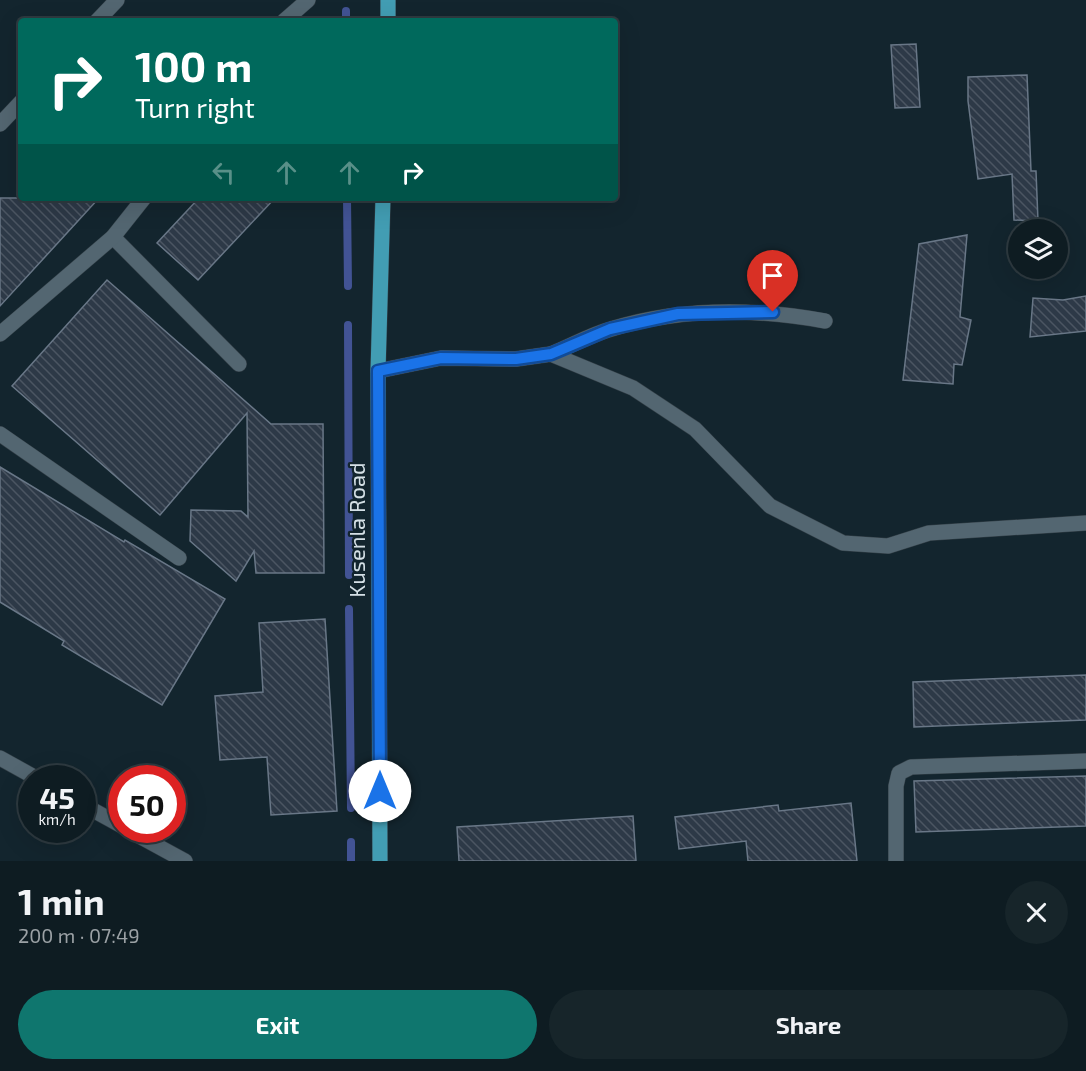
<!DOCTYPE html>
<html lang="en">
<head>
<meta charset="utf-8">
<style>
  body { margin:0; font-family:"Exo 2",sans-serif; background:#17252a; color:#f1f3f6; height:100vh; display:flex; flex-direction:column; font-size:22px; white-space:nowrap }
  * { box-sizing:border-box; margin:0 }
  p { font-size:20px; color:#9ba1a5 }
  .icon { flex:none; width:33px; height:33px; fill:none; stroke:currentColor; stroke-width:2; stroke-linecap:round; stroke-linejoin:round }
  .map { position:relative; height:861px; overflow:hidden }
  .sheet { display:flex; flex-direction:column; background:#0e1c22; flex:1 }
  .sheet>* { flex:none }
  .top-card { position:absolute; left:18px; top:18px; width:600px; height:183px; border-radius:6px; box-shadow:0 6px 24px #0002,0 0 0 2px #2e3a40; background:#00695c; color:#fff; overflow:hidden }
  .tools { position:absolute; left:1008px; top:219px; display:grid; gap:12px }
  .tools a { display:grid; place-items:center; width:60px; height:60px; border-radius:50%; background:#0e1c22; box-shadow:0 6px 24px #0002,0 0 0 2px #2e3a40; font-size:30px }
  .speed { position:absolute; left:18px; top:765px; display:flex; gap:12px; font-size:30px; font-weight:700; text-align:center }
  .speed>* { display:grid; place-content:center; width:78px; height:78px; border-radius:50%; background:#0e1c22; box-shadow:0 6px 24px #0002,0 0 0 2px #2e3a40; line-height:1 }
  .speed small { font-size:15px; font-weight:400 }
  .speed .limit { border:9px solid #d22; background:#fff; color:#111 }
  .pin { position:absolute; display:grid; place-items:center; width:51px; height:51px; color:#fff; margin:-62px -26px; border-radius:50% 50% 50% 0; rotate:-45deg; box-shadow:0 0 6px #0007 }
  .pin .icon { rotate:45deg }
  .me { position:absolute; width:66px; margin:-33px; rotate:0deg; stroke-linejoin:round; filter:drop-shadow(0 0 4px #0008) }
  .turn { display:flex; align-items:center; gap:21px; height:126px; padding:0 18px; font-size:27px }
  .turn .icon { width:78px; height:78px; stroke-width:2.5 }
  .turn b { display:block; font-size:42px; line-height:51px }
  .lanes { display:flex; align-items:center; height:57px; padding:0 18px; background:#0003; justify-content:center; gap:30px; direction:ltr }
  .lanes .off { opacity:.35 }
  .round { display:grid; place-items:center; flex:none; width:63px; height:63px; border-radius:32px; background:#17252a }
  .summary { display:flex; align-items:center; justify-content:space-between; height:102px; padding:0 18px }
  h1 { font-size:36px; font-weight:700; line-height:45px }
  .cta { display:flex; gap:12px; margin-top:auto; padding:12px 18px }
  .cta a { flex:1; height:69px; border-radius:36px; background:#0f766e; color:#fff; font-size:24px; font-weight:700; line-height:69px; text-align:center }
  .cta a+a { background:#17252a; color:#f1f3f6 }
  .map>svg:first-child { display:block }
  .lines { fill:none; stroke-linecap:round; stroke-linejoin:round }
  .stream { stroke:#425394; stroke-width:8 }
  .building { fill:url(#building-back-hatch); stroke:#697787; stroke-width:1.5 }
  .minor-casing { stroke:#344048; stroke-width:16 }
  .major-casing { stroke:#344048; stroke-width:16 }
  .minor { stroke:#536671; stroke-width:15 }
  .major { stroke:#429db3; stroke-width:15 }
  .route-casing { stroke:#114b97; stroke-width:15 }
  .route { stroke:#1a73e8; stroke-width:10 }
  .labels { text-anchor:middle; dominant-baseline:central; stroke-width:4.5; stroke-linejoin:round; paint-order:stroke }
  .street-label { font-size:22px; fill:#d5e0e6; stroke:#13252e }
</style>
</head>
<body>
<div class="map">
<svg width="1086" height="861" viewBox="0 0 1086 861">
  <defs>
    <pattern id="building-back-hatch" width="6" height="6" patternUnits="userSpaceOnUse" patternTransform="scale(1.5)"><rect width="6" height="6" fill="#2d3947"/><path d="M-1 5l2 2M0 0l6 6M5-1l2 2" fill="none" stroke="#4b5562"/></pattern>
  </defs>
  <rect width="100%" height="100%" fill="#13252e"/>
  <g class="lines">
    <g class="stream">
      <path d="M346 11V21"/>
      <path d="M347 198 348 286"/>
      <path d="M348 325 349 575"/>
      <path d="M349 609 351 808"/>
      <path d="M351 842V861"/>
    </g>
  </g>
  <g class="building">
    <path d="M916 44 920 107 895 108 891 45Z"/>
    <path d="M1027 75 1031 171H1036L1038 221 1014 220 1012 174 978 179 968 101V77Z"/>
    <path d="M0 198H99L0 306Z"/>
    <path d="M199 198H275L198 280 157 243Z"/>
    <path d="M967 235 960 317 971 320 962 365 954 364 953 384 903 380 919 244Z"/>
    <path d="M107 280 271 424H323L324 573H256L254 551 236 581 190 541 191 510 241 511 248 517 247 413 160 515 12 386Z"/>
    <path d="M1086 296V331L1030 337 1033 298 1063 300Z"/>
    <path d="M0 467 124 542 125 540 225 599 162 705 62 645 64 641 0 602Z"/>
    <path d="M325 619 337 811 271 815 267 757 220 760 215 696 263 692 259 623Z"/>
    <path d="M1086 675V720L914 727 913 682Z"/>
    <path d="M1086 776V826L916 832 914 781Z"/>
    <path d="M851 803 857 861H748L746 841 679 849 675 817 778 805 779 811Z"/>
    <path d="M633 816 636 861H459L457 827Z"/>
  </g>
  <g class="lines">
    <defs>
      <g id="minor">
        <path d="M97 21 117 0"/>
        <path d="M284 21 308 0"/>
        <path d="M0 124 21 102"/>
        <path d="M113 237 239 364"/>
        <path d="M0 334 113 237 144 198"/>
        <path d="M551 354C571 346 590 335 611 329 682 307 753 308 825 321"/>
        <path d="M378 371 441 358 516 359 551 354 633 388 695 429 770 506 843 543 888 546 929 533 1086 523"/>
        <path d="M0 434 179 558"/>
        <path d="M0 758 36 778"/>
        <path d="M82 804 122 826"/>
        <path d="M128 830 185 861"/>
        <path d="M896 861V786L899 773 911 767 1086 761"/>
      </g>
      <g id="major">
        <path d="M388 21V0"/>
        <path d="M380 861 378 371 383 198"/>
      </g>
    </defs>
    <use href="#minor" class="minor-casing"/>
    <use href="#major" class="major-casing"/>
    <use href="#minor" class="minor"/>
    <use href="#major" class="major"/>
  </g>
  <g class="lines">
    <defs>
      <path id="route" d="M380 791 378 371 441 358 516 359 551 354 610 329 678 314 773 312"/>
    </defs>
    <use href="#route" class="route-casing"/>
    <use href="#route" class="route"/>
  </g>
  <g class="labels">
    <g class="street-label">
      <text transform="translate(356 530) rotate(-90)">Kusenla Road</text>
    </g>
  </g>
</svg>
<div class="tools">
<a><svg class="icon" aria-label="layers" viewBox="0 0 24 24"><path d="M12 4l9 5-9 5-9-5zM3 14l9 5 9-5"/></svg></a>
</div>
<div class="speed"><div>45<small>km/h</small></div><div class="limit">50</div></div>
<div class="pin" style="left:773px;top:312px;background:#d93025"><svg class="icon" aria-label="arrive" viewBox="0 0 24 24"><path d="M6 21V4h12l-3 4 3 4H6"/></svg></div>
<svg class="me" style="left:380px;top:791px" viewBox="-20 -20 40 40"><circle r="19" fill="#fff"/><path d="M0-13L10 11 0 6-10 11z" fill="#1a73e8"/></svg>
<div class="top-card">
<div class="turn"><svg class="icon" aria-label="right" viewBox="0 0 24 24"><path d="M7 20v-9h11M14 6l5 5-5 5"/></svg><div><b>100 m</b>Turn right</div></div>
<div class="lanes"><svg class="icon off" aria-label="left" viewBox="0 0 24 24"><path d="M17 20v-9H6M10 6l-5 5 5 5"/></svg><svg class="icon off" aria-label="ahead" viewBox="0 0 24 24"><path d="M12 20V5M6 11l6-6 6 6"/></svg><svg class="icon off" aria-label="ahead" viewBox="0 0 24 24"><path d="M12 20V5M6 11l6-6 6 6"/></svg><svg class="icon" aria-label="right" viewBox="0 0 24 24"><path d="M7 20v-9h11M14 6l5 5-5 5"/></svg></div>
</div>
</div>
<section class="sheet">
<div class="summary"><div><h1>1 min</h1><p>200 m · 07:49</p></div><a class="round"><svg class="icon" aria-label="close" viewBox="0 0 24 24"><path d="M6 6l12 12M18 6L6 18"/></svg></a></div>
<div class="cta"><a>Exit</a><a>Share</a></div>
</section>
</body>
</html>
